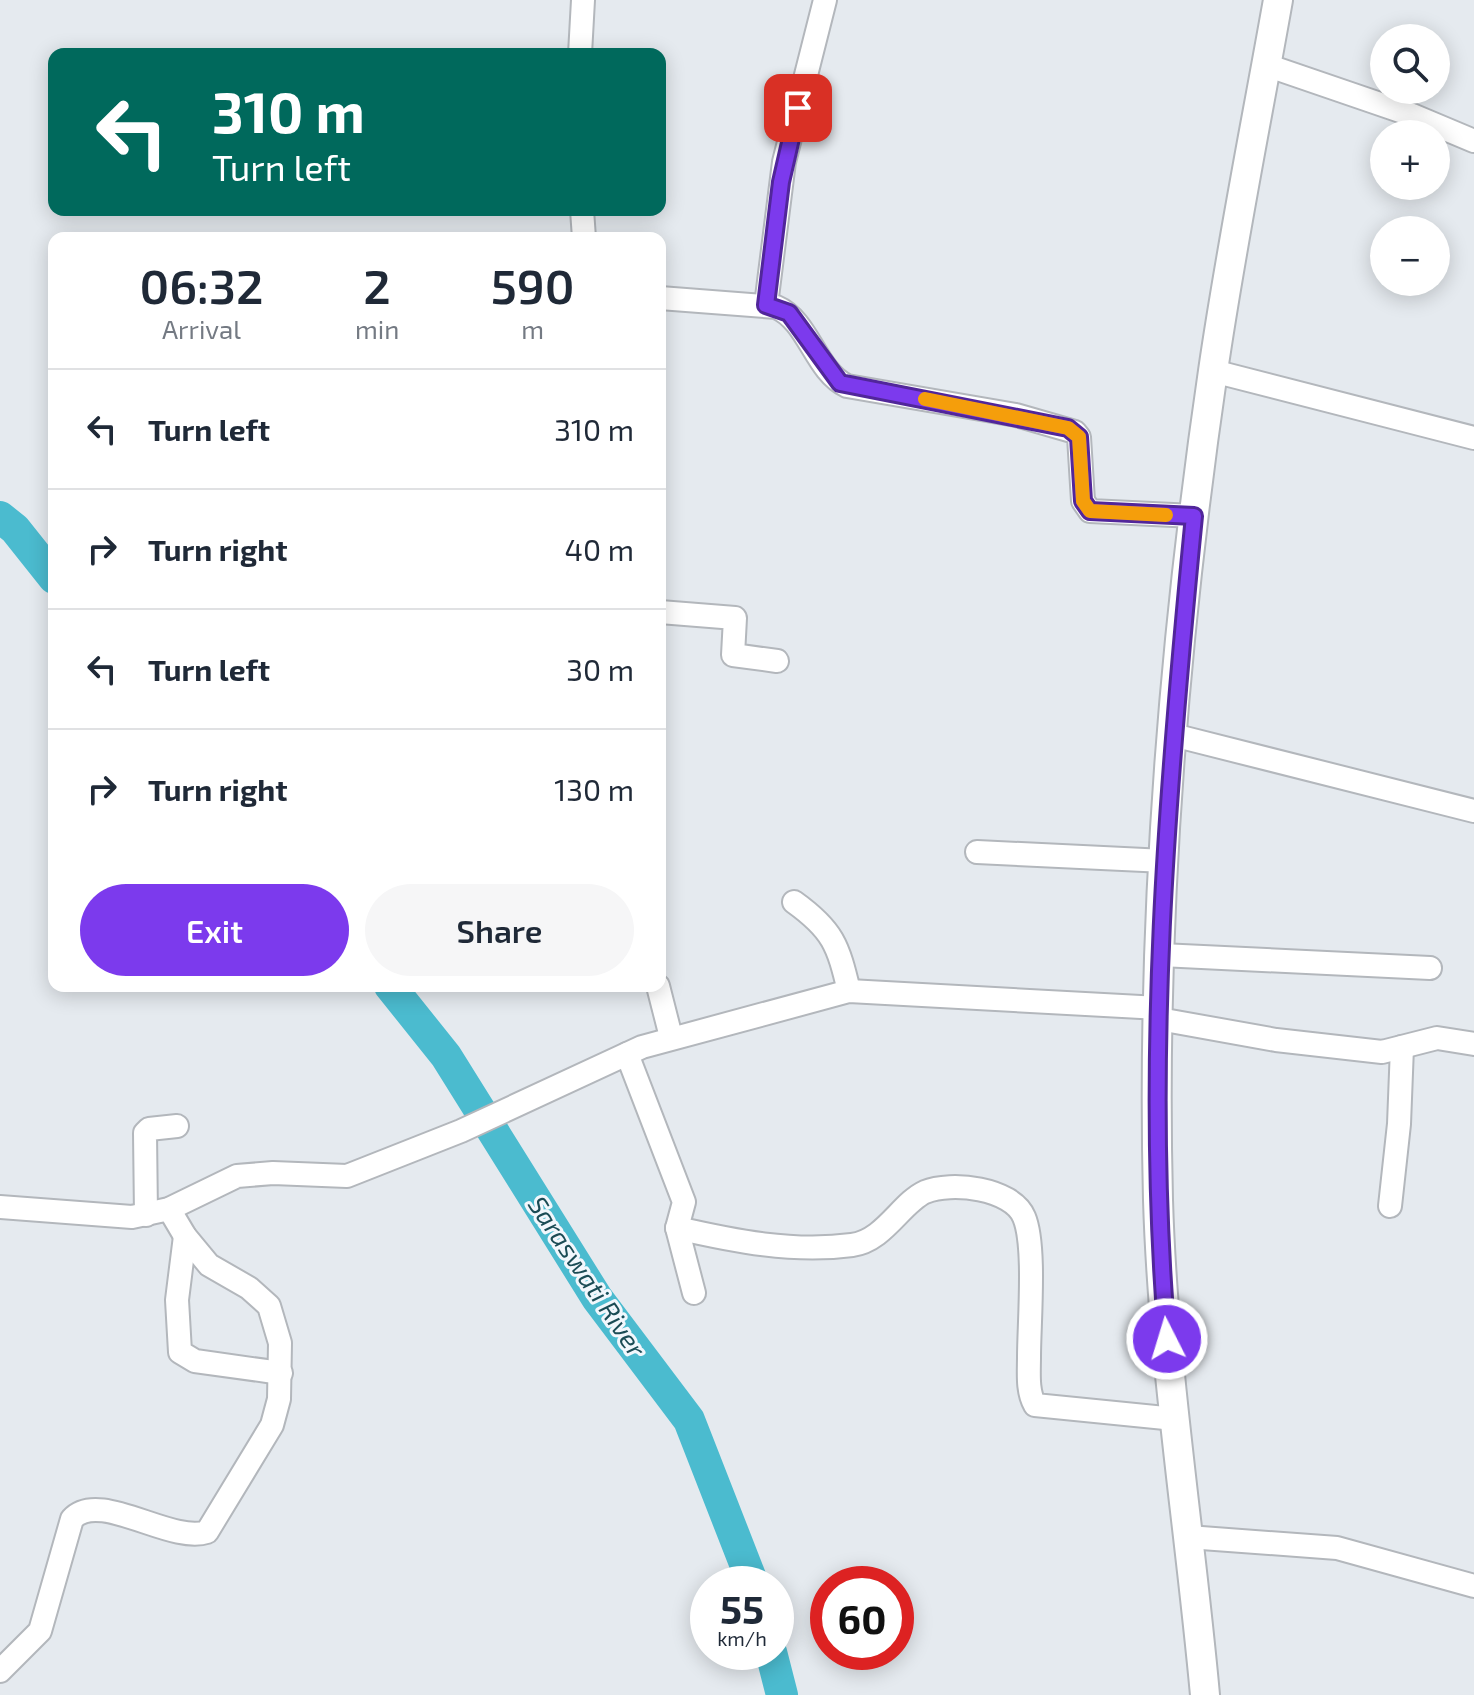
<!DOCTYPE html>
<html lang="en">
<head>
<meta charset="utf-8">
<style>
  body { margin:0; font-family:"Exo 2",sans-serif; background:#f6f6f7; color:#1f2937; height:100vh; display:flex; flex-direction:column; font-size:30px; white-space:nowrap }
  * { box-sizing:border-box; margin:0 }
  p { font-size:26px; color:#747a83 }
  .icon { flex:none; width:44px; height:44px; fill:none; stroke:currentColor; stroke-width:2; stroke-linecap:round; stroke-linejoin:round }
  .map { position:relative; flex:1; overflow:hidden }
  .details { position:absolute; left:48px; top:232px; width:618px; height:760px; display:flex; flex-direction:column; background:#fff; border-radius:16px; box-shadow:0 4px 20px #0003 }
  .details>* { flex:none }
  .banner { position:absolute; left:48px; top:48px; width:618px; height:168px; border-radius:16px; box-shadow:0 4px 20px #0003; background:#00695c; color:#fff; overflow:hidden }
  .controls { position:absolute; left:1370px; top:24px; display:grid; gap:16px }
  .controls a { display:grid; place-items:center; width:80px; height:80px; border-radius:50%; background:#fff; box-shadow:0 4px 20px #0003; font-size:40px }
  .speed { position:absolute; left:690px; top:1566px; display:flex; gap:16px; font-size:40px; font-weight:700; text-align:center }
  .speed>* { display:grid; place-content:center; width:104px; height:104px; border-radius:50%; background:#fff; box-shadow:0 4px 20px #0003; line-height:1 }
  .speed small { font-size:20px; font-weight:400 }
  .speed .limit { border:12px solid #d22; background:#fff; color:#111 }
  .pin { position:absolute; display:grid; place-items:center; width:68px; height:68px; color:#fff; margin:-34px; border-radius:16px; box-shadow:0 4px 12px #0006 }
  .me { position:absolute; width:88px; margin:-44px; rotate:355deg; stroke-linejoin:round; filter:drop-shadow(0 0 6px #0008) }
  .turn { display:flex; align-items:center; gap:28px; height:168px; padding:0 32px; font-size:36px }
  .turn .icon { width:104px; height:104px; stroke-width:2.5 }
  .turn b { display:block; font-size:56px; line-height:68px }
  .eta { display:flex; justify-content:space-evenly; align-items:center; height:136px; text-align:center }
  .eta b { font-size:48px; font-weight:600; line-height:56px }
  .action { display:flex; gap:16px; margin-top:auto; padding:16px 32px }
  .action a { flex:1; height:92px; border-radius:48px; background:#7c3aed; color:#fff; font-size:32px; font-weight:600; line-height:92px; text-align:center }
  .action a+a { background:#f6f6f7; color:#1f2937 }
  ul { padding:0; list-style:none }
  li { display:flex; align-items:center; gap:24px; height:120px; padding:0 32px; border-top:2px solid #e0e1e3 }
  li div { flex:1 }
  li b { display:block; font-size:30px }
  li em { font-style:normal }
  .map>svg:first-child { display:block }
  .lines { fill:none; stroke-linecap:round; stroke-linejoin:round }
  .river { stroke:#4bbbcf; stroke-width:32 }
  .minor-casing { stroke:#b3b7bc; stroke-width:26 }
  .major-casing { stroke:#b3b7bc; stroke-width:32 }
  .minor { stroke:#fff; stroke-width:22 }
  .major { stroke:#fff; stroke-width:28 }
  .route-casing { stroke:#51269a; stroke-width:20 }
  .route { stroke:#7c3aed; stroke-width:14 }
  .slow { stroke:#f59e0b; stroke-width:14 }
  .labels { text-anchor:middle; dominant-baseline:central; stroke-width:6; stroke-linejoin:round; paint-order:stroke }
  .water-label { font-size:26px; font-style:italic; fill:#1b4c55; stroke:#f2f7fc }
</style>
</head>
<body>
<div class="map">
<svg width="1474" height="1695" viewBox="0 0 1474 1695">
  <rect width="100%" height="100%" fill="#e5eaef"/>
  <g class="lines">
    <g class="river">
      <path d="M0 517 15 529 54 578"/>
      <path d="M390 986 446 1056 597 1298 689 1420 753 1584"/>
      <path d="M771 1652 782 1695"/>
    </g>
    <defs>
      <g id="minor">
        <path d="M580 54 583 0"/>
        <path d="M1266 65 1412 115 1474 141"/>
        <path d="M582 210 584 238"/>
        <path d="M660 298 776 307C809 321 815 371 847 386L1016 415 1075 432 1079 437 1083 501 1090 511 1194 516"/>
        <path d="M766 305 784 162 825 0"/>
        <path d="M1213 371 1474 438"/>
        <path d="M660 612 735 618 733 655 777 661"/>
        <path d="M1173 735 1474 811"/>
        <path d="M977 852 1165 861"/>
        <path d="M794 902C833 930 838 945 849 991"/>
        <path d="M1161 955 1430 968"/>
        <path d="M658 986 671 1037"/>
        <path d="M1159 1019 1276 1040 1382 1052 1437 1038 1474 1044"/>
        <path d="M627 1054 684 1202 677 1228 694 1293"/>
        <path d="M1390 1206 1399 1124 1402 1047"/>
        <path d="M0 1207 132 1217 169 1209 237 1176 273 1173 347 1176 461 1131 642 1047 849 991 1159 1008"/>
        <path d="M146 1215 145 1133 149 1129 177 1126"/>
        <path d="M677 1228C734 1241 793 1253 852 1245 884 1241 901 1203 925 1192 951 1181 1012 1188 1024 1217 1036 1245 1029 1323 1029 1357 1029 1373 1027 1391 1035 1405L1175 1419"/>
        <path d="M185 1236 177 1300 180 1352 195 1361 281 1373"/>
        <path d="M1188 1537 1337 1548 1474 1586"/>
        <path d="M0 1671 40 1631 72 1519C99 1489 170 1544 207 1532L272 1425 279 1399 280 1343 269 1306 249 1288 209 1265 185 1236 169 1209"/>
      </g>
      <path id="major" d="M1205 1695C1190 1530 1163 1366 1158 1200 1151 924 1173 644 1213 371 1231 247 1256 124 1278 0"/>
    </defs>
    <use href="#minor" class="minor-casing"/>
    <use href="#major" class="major-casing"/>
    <use href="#minor" class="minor"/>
    <use href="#major" class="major"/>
  </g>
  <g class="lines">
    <defs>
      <path id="route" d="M798 108 781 182 766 305 789 313 840 383 1068 428 1079 437 1083 501 1090 511 1194 516C1167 790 1144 1064 1167 1339"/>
    </defs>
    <use href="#route" class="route-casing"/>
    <use href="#route" class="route"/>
    <path class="slow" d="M925 399 1068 428 1079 437 1083 501 1090 511 1166 515"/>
  </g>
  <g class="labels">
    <g class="water-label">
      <text transform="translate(588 1276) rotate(56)">Saraswati River</text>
    </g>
  </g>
</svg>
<div class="controls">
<a><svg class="icon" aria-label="search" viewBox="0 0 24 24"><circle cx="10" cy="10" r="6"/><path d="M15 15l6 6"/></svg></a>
<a>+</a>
<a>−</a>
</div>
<div class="speed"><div>55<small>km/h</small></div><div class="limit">60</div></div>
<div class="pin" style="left:798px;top:108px;background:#d93025"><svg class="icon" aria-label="arrive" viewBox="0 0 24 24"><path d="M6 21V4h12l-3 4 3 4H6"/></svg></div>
<svg class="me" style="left:1167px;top:1339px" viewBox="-20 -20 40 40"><circle r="17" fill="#7c3aed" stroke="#fff" stroke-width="3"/><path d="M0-11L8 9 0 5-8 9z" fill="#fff"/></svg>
<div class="banner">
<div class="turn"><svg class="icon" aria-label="left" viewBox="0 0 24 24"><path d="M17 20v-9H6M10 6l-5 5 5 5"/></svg><div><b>310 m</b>Turn left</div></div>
</div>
<section class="details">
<div class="eta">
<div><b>06:32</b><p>Arrival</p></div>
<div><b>2</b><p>min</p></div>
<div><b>590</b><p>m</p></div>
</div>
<ul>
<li><svg class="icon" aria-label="left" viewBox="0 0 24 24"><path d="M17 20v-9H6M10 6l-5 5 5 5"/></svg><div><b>Turn left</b></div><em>310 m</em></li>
<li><svg class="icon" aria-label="right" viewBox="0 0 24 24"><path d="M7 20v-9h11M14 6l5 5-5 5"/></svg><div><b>Turn right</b></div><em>40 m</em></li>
<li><svg class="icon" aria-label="left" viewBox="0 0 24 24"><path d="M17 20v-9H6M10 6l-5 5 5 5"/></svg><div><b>Turn left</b></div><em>30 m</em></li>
<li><svg class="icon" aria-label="right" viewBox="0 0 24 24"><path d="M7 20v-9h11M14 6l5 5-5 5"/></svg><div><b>Turn right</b></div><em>130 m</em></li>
</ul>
<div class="action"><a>Exit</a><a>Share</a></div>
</section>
</div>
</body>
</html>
